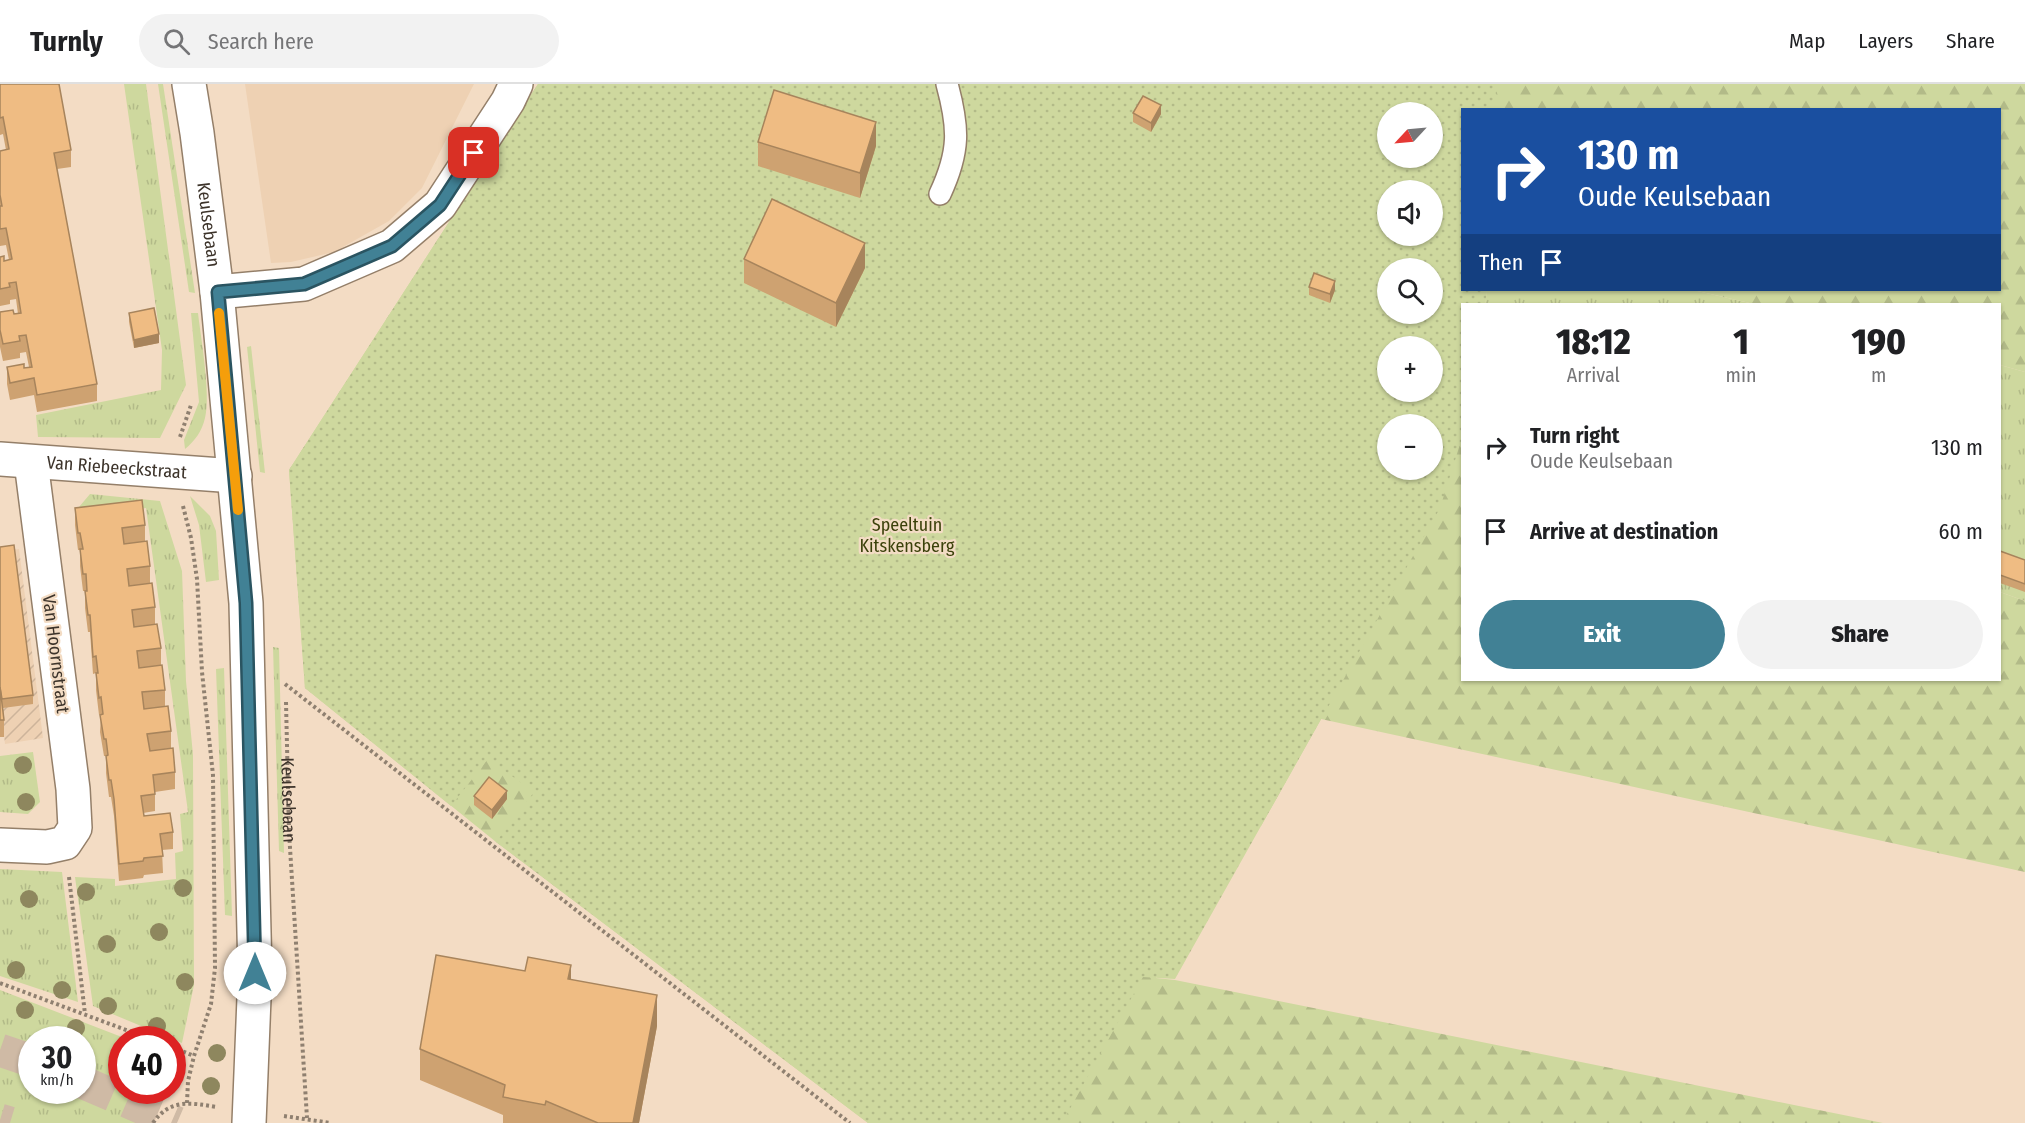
<!DOCTYPE html>
<html lang="en">
<head>
<meta charset="utf-8">
<style>
  body { margin:0; font-family:"Fira Sans Condensed",sans-serif; background:#f2f2f2; color:#202124; height:100vh; display:flex; flex-direction:column; font-size:22px; white-space:nowrap }
  * { box-sizing:border-box; margin:0 }
  p { font-size:20px; color:#757577 }
  .icon { flex:none; width:33px; height:33px; fill:none; stroke:currentColor; stroke-width:2; stroke-linecap:round; stroke-linejoin:round }
  .map { position:relative; flex:1; overflow:hidden }
  .panel { position:absolute; left:1461px; top:219px; width:540px; height:378px; display:flex; flex-direction:column; background:#fff; border-radius:0px; box-shadow:0 2px 4px #0004 }
  .panel>* { flex:none }
  .banner { position:absolute; left:1461px; top:24px; width:540px; height:183px; border-radius:0px; box-shadow:0 2px 4px #0004; background:#1a4fa0; color:#fff; overflow:hidden }
  .needle { width:39px; rotate:244deg }
  .fabs { position:absolute; left:1377px; top:18px; display:grid; gap:12px }
  .fabs a { display:grid; place-items:center; width:66px; height:66px; border-radius:50%; background:#fff; box-shadow:0 2px 4px #0004; font-size:30px }
  .speed { position:absolute; left:18px; top:942px; display:flex; gap:12px; font-size:30px; font-weight:700; text-align:center }
  .speed>* { display:grid; place-content:center; width:78px; height:78px; border-radius:50%; background:#fff; box-shadow:0 2px 4px #0004; line-height:1 }
  .speed small { font-size:15px; font-weight:400 }
  .speed .limit { border:9px solid #d22; background:#fff; color:#111 }
  .pin { position:absolute; display:grid; place-items:center; width:51px; height:51px; color:#fff; margin:-26px; border-radius:12px; box-shadow:0 3px 9px #0006 }
  .me { position:absolute; width:66px; margin:-33px; rotate:0deg; stroke-linejoin:round; filter:drop-shadow(0 0 4px #0008) }
  .turn { display:flex; align-items:center; gap:21px; height:126px; padding:0 18px; font-size:27px }
  .turn .icon { width:78px; height:78px; stroke-width:2.5 }
  .turn b { display:block; font-size:42px; line-height:51px }
  .then { display:flex; align-items:center; height:57px; padding:0 18px; background:#0003; gap:12px; font-size:22px }
  .eta { display:flex; justify-content:space-evenly; align-items:center; height:102px; text-align:center }
  .eta b { font-size:36px; font-weight:800; line-height:42px }
  .action { display:flex; gap:12px; margin-top:auto; padding:12px 18px }
  .action a { flex:1; height:69px; border-radius:36px; background:#418195; color:#fff; font-size:24px; font-weight:800; line-height:69px; text-align:center }
  .action a+a { background:#f2f2f2; color:#202124 }
  ul { padding:0; list-style:none }
  li { display:flex; align-items:center; gap:18px; height:84px; padding:0 18px }
  li div { flex:1 }
  li b { display:block; font-size:22px }
  li em { font-style:normal }
  header { display:flex; align-items:center; gap:36px; box-sizing:border-box; height:84px; padding:0 30px; background:#fff; border-bottom:2px solid #e0e0e0 }
  header strong { font-size:28px }
  nav { display:flex; gap:33px; margin-inline-start:auto; font-size:21px }
  .search { width:420px; height:54px; background:#f2f2f2; display:flex; align-items:center; gap:15px; box-sizing:border-box; padding:0 21px; border-radius:33px; color:#757577; font-size:22px }
  .map>svg:first-child { display:block }
  .built { fill:#eed1b3 }
  .industrial { fill:url(#industrial-furrows) }
  .grass { fill:url(#grass-tufts); fill-rule:evenodd }
  .forest { fill:url(#forest-firs); fill-rule:evenodd }
  .park { fill:url(#park-dots); fill-rule:evenodd }
  .lines { fill:none; stroke-linecap:round; stroke-linejoin:round }
  .highway-tunnel { stroke:#cfbaa5; stroke-width:33; stroke-dasharray:33 16; stroke-linecap:butt }
  .lane-casing { stroke:#947f69; stroke-width:24 }
  .street-casing { stroke:#947f69; stroke-width:36 }
  .secondary-casing { stroke:#947f69; stroke-width:36 }
  .path { stroke:#8f8070; stroke-width:4; stroke-dasharray:3 3; stroke-linecap:butt }
  .lane { stroke:#fff; stroke-width:21 }
  .street { stroke:#fff; stroke-width:33 }
  .secondary { stroke:#fff; stroke-width:33 }
  .tree { fill:#8e875e }
  .wall { fill:#cea271 }
  .shaded-wall { fill:#a7845c }
  .building { fill:#efbc83; stroke:#a7845c; stroke-width:1.5 }
  .route-casing { stroke:#2a5461; stroke-width:15 }
  .route { stroke:#418195; stroke-width:10 }
  .slow { stroke:#f59e0b; stroke-width:10 }
  .labels { text-anchor:middle; dominant-baseline:central; stroke-width:4.5; stroke-linejoin:round; paint-order:stroke }
  .street-label { font-size:18px; fill:#3d342b; stroke:#f3dcc4 }
  .park-label { font-size:18px; fill:#3b410a; stroke:#f3dcc4 }
</style>
</head>
<body>
<header>
<strong>Turnly</strong>
<div class="search"><svg class="icon" aria-label="search" viewBox="0 0 24 24"><circle cx="10" cy="10" r="6"/><path d="M15 15l6 6"/></svg>Search here</div>
<nav><a>Map</a><a>Layers</a><a>Share</a></nav>
</header>
<div class="map">
<svg width="2025" height="1039" viewBox="0 0 2025 1039">
  <defs>
    <pattern id="industrial-furrows" width="10" height="10" patternUnits="userSpaceOnUse" patternTransform="scale(1.5)"><rect width="10" height="10" fill="#eed1b3"/><path d="M-1 1l2-2M0 10L10 0M9 11l2-2" fill="none" stroke="#cdb49a"/></pattern>
    <pattern id="grass-tufts" width="24" height="20" patternUnits="userSpaceOnUse" patternTransform="scale(1.5)"><rect width="24" height="20" fill="#ced89e"/><path d="M3 7l-1-3M5 7V3M7 7l1-3M15 17l-1-3M17 17v-4M19 17l1-3" fill="none" stroke="#b2ba88"/></pattern>
    <pattern id="forest-firs" width="22" height="20" patternUnits="userSpaceOnUse" patternTransform="scale(1.5)"><rect width="22" height="20" fill="#ced89e"/><path d="M5 1l3.5 6h-7zM16 11l3.5 6h-7z" fill="#b2ba88"/></pattern>
    <pattern id="park-dots" width="8" height="8" patternUnits="userSpaceOnUse" patternTransform="scale(1.5)"><rect width="8" height="8" fill="#ced89e"/><path d="M2 2h.1M6 6h.1" fill="none" stroke="#b2ba88" stroke-width="1.8" stroke-linecap="round"/></pattern>
  </defs>
  <rect width="100%" height="100%" fill="#f3dcc4"/>
  <path class="built" d="M245 0H474L422 104 389 137 334 168 291 178 271 179Z"/>
  <path class="industrial" d="M19 465 43 654 5 660 0 616V468Z"/>
  <g class="grass">
    <path d="M124 0H146L186 301 160 354 38 353 36 331 161 306 162 266Z"/>
    <path d="M158 0H163L195 209 189 208Z"/>
    <path d="M1487 206H1693L1754 220H1485Z"/>
    <path d="M191 229H198C201 255 211 311 205 334 202 347 195 357 185 365L184 356 199 318Z"/>
    <path d="M251 262 265 389 260 388 247 263Z"/>
    <path d="M2000 281 2025 288V517L2000 508Z"/>
    <path d="M90 410 160 417 182 487 186 597 193 671 194 901 182 959 93 922 75 793 115 795V802L176 795 175 769 183 767 180 730 188 728 146 424 84 433 79 423Z"/>
    <path d="M190 412 210 432 216 447 219 496 206 498 199 441Z"/>
    <path d="M273 563 279 564 284 769 279 767Z"/>
    <path d="M224 584 232 832 225 831 216 585Z"/>
    <path d="M33 668 40 718 28 730 0 728V672Z"/>
    <path d="M0 785 62 788 78 918 0 892Z"/>
    <path d="M0 906 127 955 122 956V1006L167 1007 138 1030 136 1039H0ZM32 956H82V1006H32Z"/>
  </g>
  <path class="forest" d="M538 0 1388 308H1432V74L1440 0H2025V288L2000 281V220H1754L1693 206H2000V26H1462V206H1487L1485 220H1462V596H2000V508L2025 517V788L1321 635 1261 742 1136 669 1156 894 1175 896 1883 1039H868L496 758 305 604 289 386ZM1388 340H1432V386H1388Z"/>
  <path class="park" d="M538 0H1498L1494 25 1462 26V206H1487L1485 220H1462V354L1440 424 1175 895 1143 893 1062 1039H868L496 758 534 708 488 675 451 722 305 604 289 386ZM1388 28H1432V74H1388ZM1388 106H1432V152H1388ZM1388 184H1432V230H1388ZM1388 262H1432V308H1388ZM1388 340H1432V386H1388Z"/>
  <g class="lines">
    <g class="highway-tunnel">
      <path d="M0 966 32 977"/>
      <path d="M82 998 177 1039"/>
      <path d="M0 1036 10 1039"/>
    </g>
    <defs>
      <path id="lane" d="M940 110C960 67 959 44 947 0"/>
      <g id="street">
        <path d="M217 208 304 200 392 162 440 121 508 17 516 0"/>
        <path id="s2" d="M0 375 235 392"/>
        <path d="M0 761 47 763 65 759 75 744 73 705 31 378"/>
      </g>
      <g id="secondary">
        <path id="s3" d="M189 0 197 49 217 208 246 519 255 889 249 1039"/>
      </g>
    </defs>
    <use href="#lane" class="lane-casing"/>
    <use href="#street" class="street-casing"/>
    <use href="#secondary" class="secondary-casing"/>
    <g class="path">
      <path d="M180 353 191 321"/>
      <path d="M183 422 191 454 197 495 202 588 213 691 215 884 211 920 194 972 188 997 187 1019"/>
      <path d="M285 600 850 1039"/>
      <path id="s1" d="M286 618 289 748 307 1034"/>
      <path d="M69 793 85 930"/>
      <path d="M0 899 153 956"/>
      <path d="M172 963 194 972"/>
      <path d="M284 1032 331 1039"/>
      <path d="M153 1039C170 1014 192 1019 217 1023"/>
    </g>
    <use href="#lane" class="lane"/>
    <use href="#street" class="street"/>
    <use href="#secondary" class="secondary"/>
  </g>
  <g class="tree">
    <circle cx="23" cy="681" r="9"/>
    <circle cx="26" cy="718" r="9"/>
    <circle cx="183" cy="804" r="9"/>
    <circle cx="86" cy="808" r="9"/>
    <circle cx="29" cy="815" r="9"/>
    <circle cx="159" cy="848" r="9"/>
    <circle cx="107" cy="860" r="9"/>
    <circle cx="16" cy="886" r="9"/>
    <circle cx="185" cy="898" r="9"/>
    <circle cx="62" cy="906" r="9"/>
    <circle cx="108" cy="922" r="9"/>
    <circle cx="25" cy="926" r="9"/>
    <circle cx="157" cy="942" r="9"/>
    <circle cx="76" cy="944" r="9"/>
    <circle cx="217" cy="969" r="9"/>
    <circle cx="211" cy="1002" r="9"/>
  </g>
  <g class="wall">
    <path d="M0 0 71 66V83L57 85 97 300V317L37 328 34 311 10 316 7 300V283L24 284 29 283 26 268 20 269V274L3 277 0 263V228L14 230H18L16 215 10 216V220L0 222V173L4 177 9 176 6 161 0 162V67L6 66 3 50 0 51Z"/>
    <path d="M1133 29 1161 30 1151 48 1133 38Z"/>
    <path d="M758 58 876 62 860 114 758 82Z"/>
    <path d="M744 175 865 184 836 243 744 199Z"/>
    <path d="M1309 203 1335 206 1330 219 1309 211Z"/>
    <path d="M129 229 159 259 134 264 129 238Z"/>
    <path d="M75 424 145 441V458L150 482V499L155 523V540L161 564V581L165 606V623L171 647V664L175 688V705L155 708V727L143 729 144 732 173 748V765L162 766 163 789 144 791 143 794 119 797 114 732 111 713H109L106 689V672H104L100 648 101 630 99 631 96 606V589L93 590 90 548H88L85 524V507H83L80 482V466H78L75 441Z"/>
    <path d="M0 463 33 611V620L3 624 4 636V653H0Z"/>
    <path d="M2000 467 2025 476V508L2000 499Z"/>
    <path d="M474 712 507 715 492 735 474 721Z"/>
    <path d="M571 895 657 942 639 1039H503V1031L420 996V965Z"/>
  </g>
  <g class="shaded-wall">
    <path d="M1161 21V30L1151 48V39Z"/>
    <path d="M876 38V62L860 114V89Z"/>
    <path d="M865 159V184L836 243V219Z"/>
    <path d="M1335 197V206L1330 219V210Z"/>
    <path d="M159 250V259L134 264V256Z"/>
    <path d="M507 707V715L492 735V726Z"/>
    <path d="M571 881V912L568 895Z"/>
    <path d="M657 911V942L639 1039H633Z"/>
  </g>
  <g class="building">
    <path d="M0 0H59L71 66 54 69 97 300 37 311 34 294 10 299 7 283 24 280V284L32 283 26 251 19 252 20 257 3 260 0 246V228L13 226 14 230 21 229 16 198 9 199 10 203 0 205V173L4 172V177L12 175 6 144 0 145V122H2L0 111V67L9 65 3 33 0 34Z"/>
    <path d="M774 6 876 38 860 89 758 58Z"/>
    <path d="M1143 12 1161 21 1151 39 1133 29Z"/>
    <path d="M772 115 865 159 836 219 744 175Z"/>
    <path d="M1314 189 1335 197 1330 210 1309 203Z"/>
    <path d="M154 224 159 250 134 256 129 229Z"/>
    <path d="M142 416 145 441 122 444 124 460 147 457 150 482 127 485 129 502 152 499 155 523 132 526 134 543 157 540 161 564 137 567 139 584 162 581 165 606 142 608 144 625 168 622 171 647 147 650 150 667 173 664 175 688 153 691 155 710 141 712 144 732 170 729 173 748 160 750 163 772 144 774 143 777 119 780 114 715 111 696H109L106 672 108 671 106 655H104L100 631 103 630 101 613 99 614 96 589H98L96 572 93 573 90 531H88L85 507H87L86 490H83L80 465H83L80 449H78L75 424Z"/>
    <path d="M14 461 33 611 2 615 0 603V463Z"/>
    <path d="M2000 467 2025 476V500L2000 491Z"/>
    <path d="M0 603 4 636H0Z"/>
    <path d="M489 693 507 707 492 726 474 712Z"/>
    <path d="M436 871 525 887 528 873 571 881 568 895 657 911 633 1039H598L546 1017 545 1021 503 1013 505 1001 420 965Z"/>
  </g>
  <g class="lines">
    <defs>
      <path id="route" d="M255 889 246 519 218 208 304 200 392 162 440 121 474 69"/>
    </defs>
    <use href="#route" class="route-casing"/>
    <use href="#route" class="route"/>
    <path class="slow" d="M219 229 238 426"/>
  </g>
  <g class="labels">
    <g class="street-label">
      <text stroke="none"><textPath href="#s3" startOffset="142">Keulsebaan</textPath></text>
      <text stroke="none"><textPath href="#s2" startOffset="117">Van Riebeeckstraat</textPath></text>
      <text transform="translate(56 570) rotate(83)">Van Hoornstraat</text>
      <text stroke="none"><textPath href="#s1" startOffset="98">Keulsebaan</textPath></text>
    </g>
    <g class="park-label">
      <text x="907" y="441">Speeltuin<tspan x="907" dy="21">Kitskensberg</tspan></text>
    </g>
  </g>
</svg>
<div class="fabs">
<a><svg class="needle" viewBox="-14 -14 28 28"><path d="M0-13l5 13h-10z" fill="#e53935"/><path d="M0 13l5-13h-10z" fill="#757577"/></svg></a>
<a><svg class="icon" aria-label="sound" viewBox="0 0 24 24"><path d="M4 9h4l5-4v14l-5-4H4zM17 9q2 3 0 6"/></svg></a>
<a><svg class="icon" aria-label="search" viewBox="0 0 24 24"><circle cx="10" cy="10" r="6"/><path d="M15 15l6 6"/></svg></a>
<a>+</a>
<a>−</a>
</div>
<div class="speed"><div>30<small>km/h</small></div><div class="limit">40</div></div>
<div class="pin" style="left:474px;top:69px;background:#d93025"><svg class="icon" aria-label="arrive" viewBox="0 0 24 24"><path d="M6 21V4h12l-3 4 3 4H6"/></svg></div>
<svg class="me" style="left:255px;top:889px" viewBox="-20 -20 40 40"><circle r="19" fill="#fff"/><path d="M0-13L10 11 0 6-10 11z" fill="#418195"/></svg>
<div class="banner">
<div class="turn"><svg class="icon" aria-label="right" viewBox="0 0 24 24"><path d="M7 20v-9h11M14 6l5 5-5 5"/></svg><div><b>130 m</b>Oude Keulsebaan</div></div>
<div class="then">Then<svg class="icon" aria-label="arrive" viewBox="0 0 24 24"><path d="M6 21V4h12l-3 4 3 4H6"/></svg></div>
</div>
<section class="panel">
<div class="eta">
<div><b>18:12</b><p>Arrival</p></div>
<div><b>1</b><p>min</p></div>
<div><b>190</b><p>m</p></div>
</div>
<ul>
<li><svg class="icon" aria-label="right" viewBox="0 0 24 24"><path d="M7 20v-9h11M14 6l5 5-5 5"/></svg><div><b>Turn right</b><p>Oude Keulsebaan</p></div><em>130 m</em></li>
<li><svg class="icon" aria-label="arrive" viewBox="0 0 24 24"><path d="M6 21V4h12l-3 4 3 4H6"/></svg><div><b>Arrive at destination</b></div><em>60 m</em></li>
</ul>
<div class="action"><a>Exit</a><a>Share</a></div>
</section>
</div>
</body>
</html>
